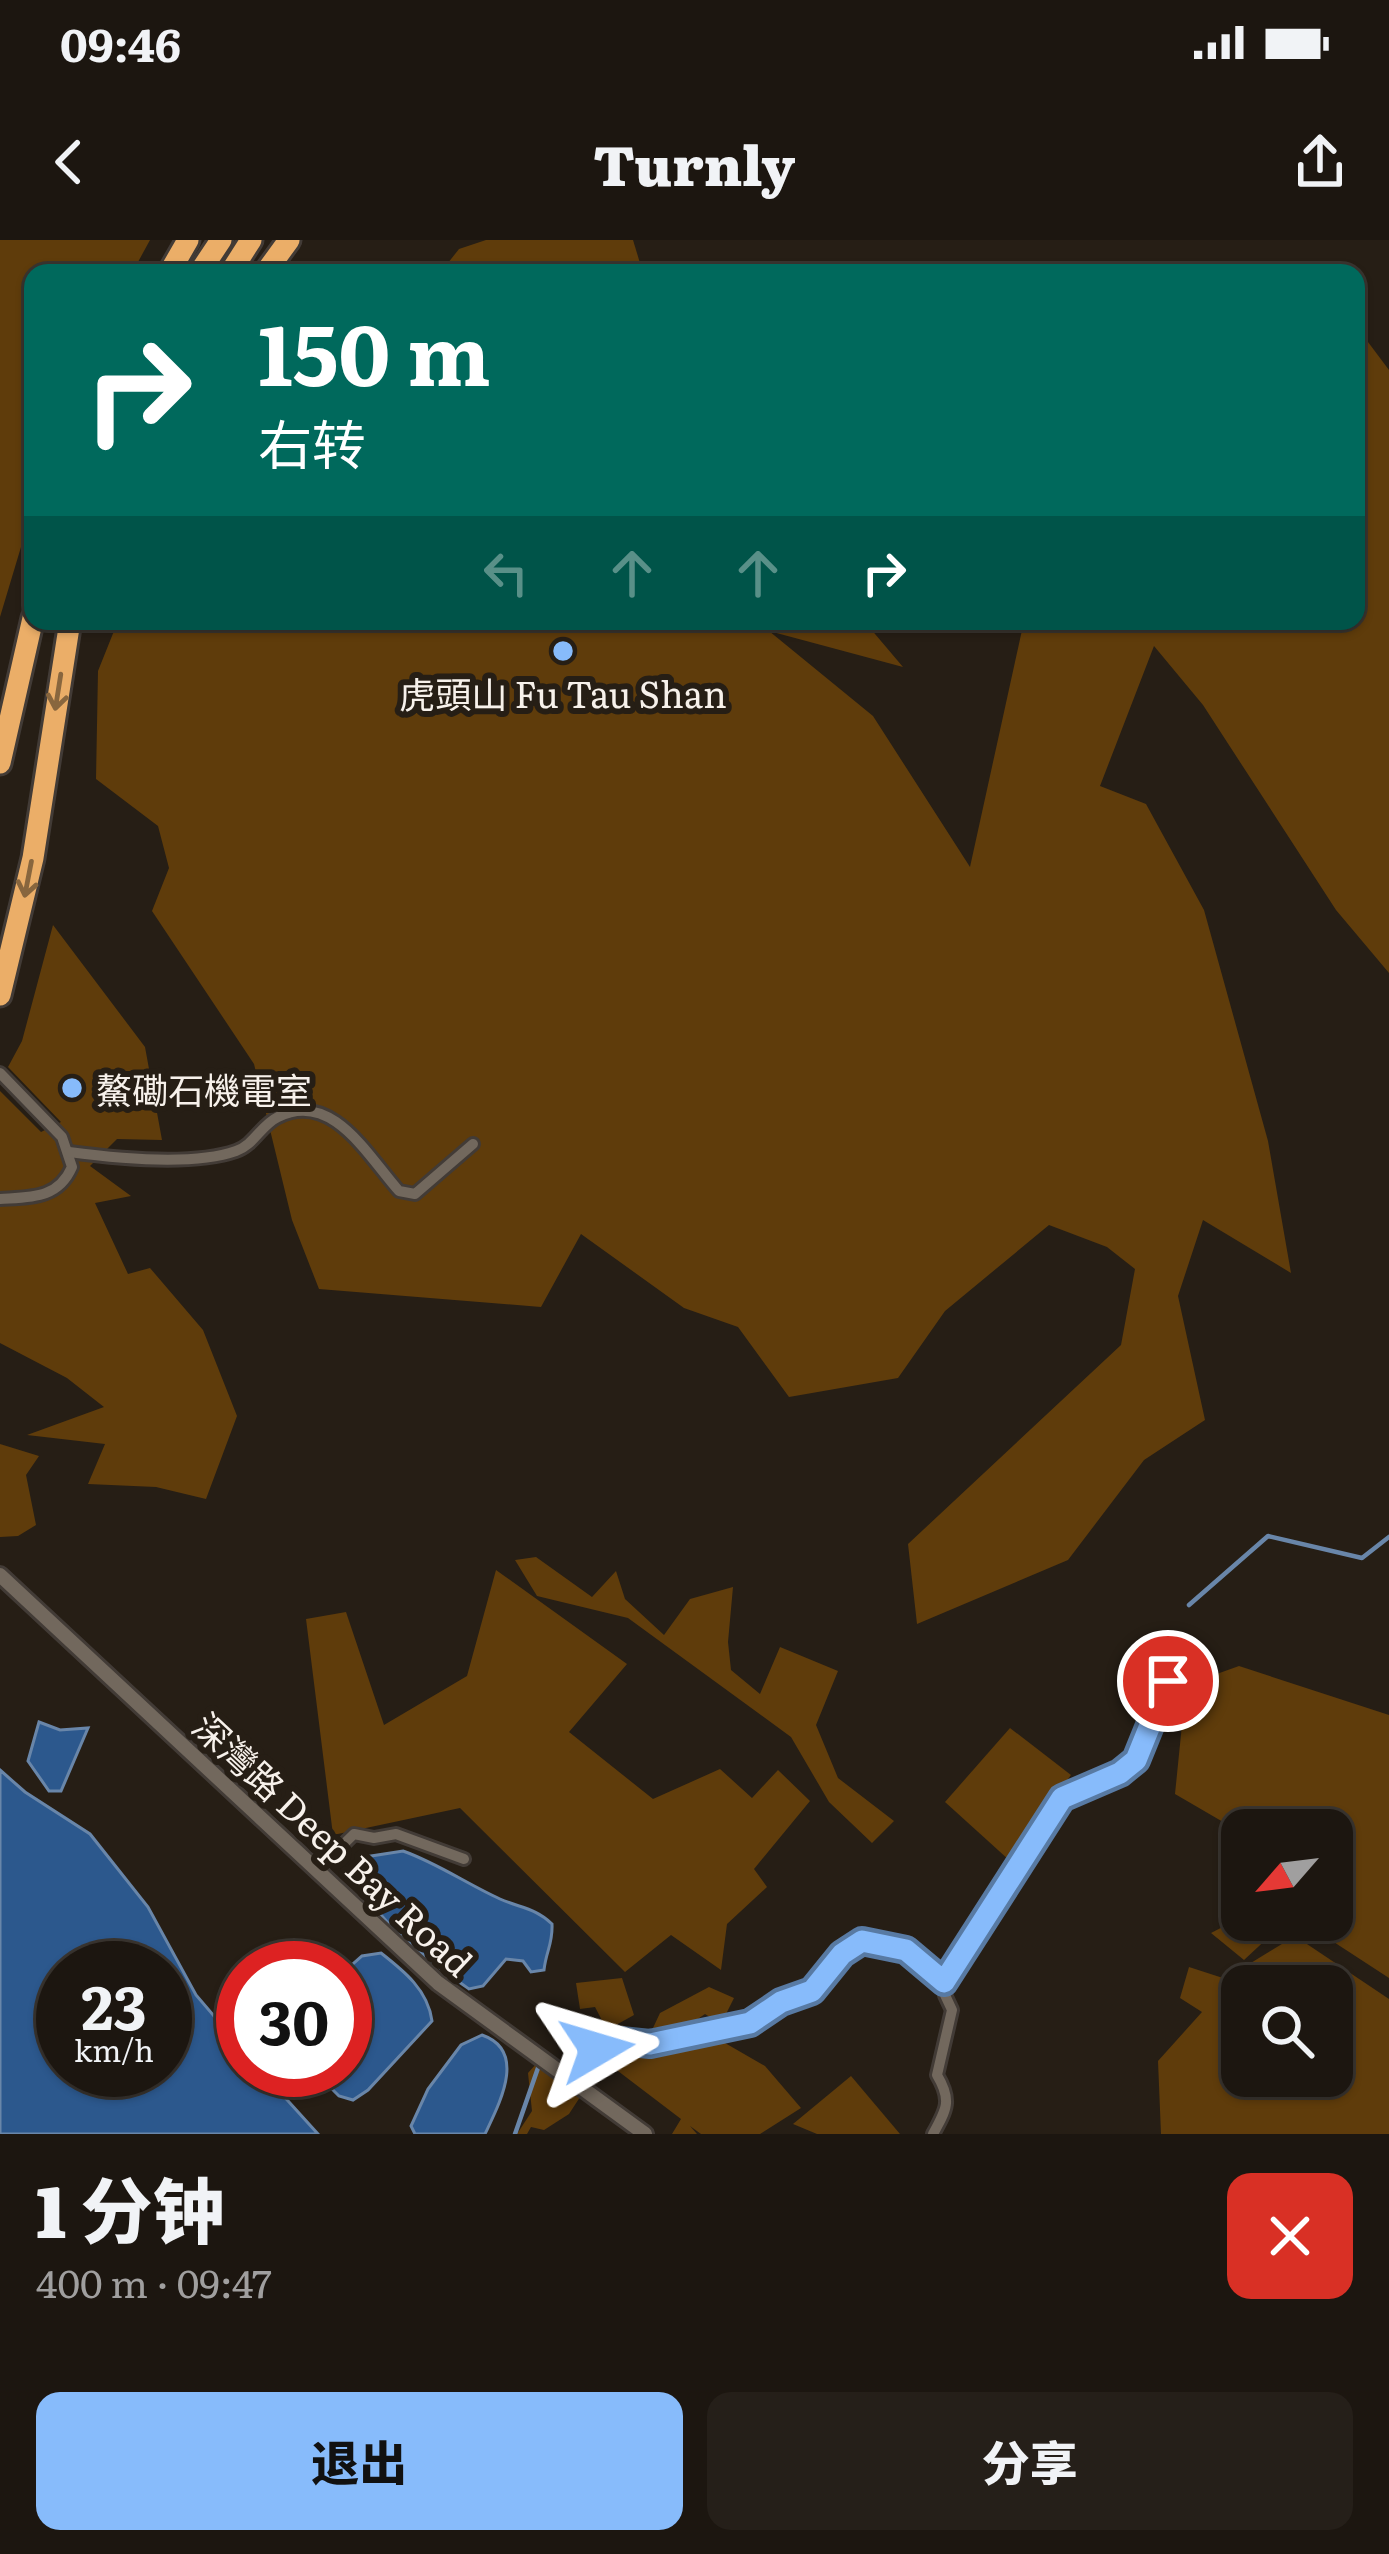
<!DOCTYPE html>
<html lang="zh">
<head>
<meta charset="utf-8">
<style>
  body { margin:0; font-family:Literata,"Noto Sans SC",serif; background:#251f19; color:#f1f3f6; height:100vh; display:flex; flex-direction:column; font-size:45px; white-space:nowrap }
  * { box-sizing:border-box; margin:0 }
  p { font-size:39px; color:#a09f9f }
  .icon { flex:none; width:66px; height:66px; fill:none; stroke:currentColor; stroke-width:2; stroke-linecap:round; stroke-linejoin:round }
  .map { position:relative; height:1894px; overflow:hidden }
  .side { display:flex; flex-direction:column; background:#1c1610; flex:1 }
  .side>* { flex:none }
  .top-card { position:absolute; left:24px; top:24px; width:1341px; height:366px; border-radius:24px; box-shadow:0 3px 9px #0004,0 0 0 3px #3a3530; background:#00695c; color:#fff; overflow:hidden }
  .needle { width:78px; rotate:242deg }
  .buttons { position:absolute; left:1221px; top:1569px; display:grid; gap:24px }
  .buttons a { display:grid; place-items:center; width:132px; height:132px; border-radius:24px; background:#1c1610; box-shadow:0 3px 9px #0004,0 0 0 3px #3a3530; font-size:60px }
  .speed { position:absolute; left:36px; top:1701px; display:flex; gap:24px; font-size:60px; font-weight:700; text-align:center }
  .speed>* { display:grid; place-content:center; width:156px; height:156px; border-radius:50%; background:#1c1610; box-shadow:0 3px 9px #0004,0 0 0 3px #3a3530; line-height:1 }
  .speed small { font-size:30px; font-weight:400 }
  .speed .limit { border:18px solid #d22; background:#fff; color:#111 }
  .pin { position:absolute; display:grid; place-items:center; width:102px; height:102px; color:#fff; margin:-51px; border:6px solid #fff; border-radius:50%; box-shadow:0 3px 12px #0007 }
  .me { position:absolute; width:132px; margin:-66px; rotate:83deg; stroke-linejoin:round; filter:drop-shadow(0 0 9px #0008) }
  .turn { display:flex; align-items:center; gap:42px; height:252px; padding:0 36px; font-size:54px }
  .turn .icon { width:156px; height:156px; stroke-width:2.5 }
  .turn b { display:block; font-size:84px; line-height:102px }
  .lanes { display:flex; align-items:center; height:114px; padding:0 36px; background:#0003; justify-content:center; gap:60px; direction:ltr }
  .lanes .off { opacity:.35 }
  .round { display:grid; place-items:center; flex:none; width:126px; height:126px; border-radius:24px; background:#251f19 }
  .summary { display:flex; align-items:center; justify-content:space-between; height:204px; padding:0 36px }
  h1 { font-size:72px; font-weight:800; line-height:90px }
  .action { display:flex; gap:24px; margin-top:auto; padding:24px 36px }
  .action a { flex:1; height:138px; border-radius:24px; background:#87bbfb; color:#111; font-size:48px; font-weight:800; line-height:138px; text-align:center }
  .action a+a { background:#251f19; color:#f1f3f6 }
  .status { display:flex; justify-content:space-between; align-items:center; height:84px; padding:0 60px; background:#1c1610; direction:ltr }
  .status svg { height:33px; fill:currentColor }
  header { display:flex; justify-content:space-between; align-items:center; height:156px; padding:0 36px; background:#1c1610; font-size:54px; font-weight:800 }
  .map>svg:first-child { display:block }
  .green { fill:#5f3c0b; fill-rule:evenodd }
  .water { fill:#2c588d; stroke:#6986a9; stroke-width:3; fill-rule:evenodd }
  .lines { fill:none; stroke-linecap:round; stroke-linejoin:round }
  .stream { stroke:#6986a9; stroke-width:4.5 }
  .minor-casing { stroke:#423b36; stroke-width:16 }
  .tertiary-casing { stroke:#423b36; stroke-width:20 }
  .motorway-casing { stroke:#423b36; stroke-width:27 }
  .minor { stroke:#72685d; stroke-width:10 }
  .tertiary { stroke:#72685d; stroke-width:14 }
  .motorway { stroke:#ebae68; stroke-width:21 }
  .oneway { stroke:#88663e }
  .route-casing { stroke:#587aa3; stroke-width:30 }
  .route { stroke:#87bbfb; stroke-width:21 }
  .poi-dot { fill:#87bbfb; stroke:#261e15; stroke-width:4.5 }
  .labels { text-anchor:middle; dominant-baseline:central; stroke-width:12; stroke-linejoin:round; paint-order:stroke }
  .poi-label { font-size:36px; fill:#f7f1eb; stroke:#261e15 }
  .street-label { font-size:36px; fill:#f7f1eb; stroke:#261e15 }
</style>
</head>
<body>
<div class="status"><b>09:46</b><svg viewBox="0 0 49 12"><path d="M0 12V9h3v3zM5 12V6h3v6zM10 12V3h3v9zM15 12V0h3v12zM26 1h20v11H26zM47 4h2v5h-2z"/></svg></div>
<header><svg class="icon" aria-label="back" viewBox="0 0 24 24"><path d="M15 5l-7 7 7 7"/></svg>Turnly<svg class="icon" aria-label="share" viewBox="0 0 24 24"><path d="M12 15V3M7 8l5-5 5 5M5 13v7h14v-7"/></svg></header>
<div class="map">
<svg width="1389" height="1894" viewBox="0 0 1389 1894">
  <rect width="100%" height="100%" fill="#261e15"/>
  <g class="green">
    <path d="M0 0H150L132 33H33V267L0 377Z"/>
    <path d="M486 0H633L643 33H440L459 9Z"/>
    <path d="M1356 86 1389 130V733L1336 670 1203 465 1154 406 1100 546 1146 564 1204 670 1268 901 1291 1033 1203 980 1178 1056 1205 1180 1144 1220 1068 1320 917 1384 908 1304 1121 1105 1135 1029 1107 1007 1049 985 945 1071 898 1138 789 1157 738 1087 684 1068 581 994 541 1067 319 1049 292 980 254 824 152 671 169 628 158 586 96 539 98 431 118 381H864L903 427 769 391 873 476 970 627 1024 381H1356Z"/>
    <path d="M53 685 145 807 162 900 117 899 90 926 131 956 95 963 128 1034 150 1028 203 1090 237 1176 206 1259 156 1247 88 1244 105 1204 27 1195 104 1167 67 1138 0 1103V851L41 892 61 882 8 827 22 801Z"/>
    <path d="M0 1204 39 1216 26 1235 36 1285 18 1296 0 1297Z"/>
    <path d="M536 1317 592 1357 616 1331 625 1359 664 1395 690 1359 733 1347 728 1402 731 1430 760 1454 780 1407 838 1431 816 1485 838 1538 894 1581 872 1603 829 1562 791 1497 628 1378 537 1356 515 1320Z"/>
    <path d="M496 1330 627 1424 569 1492 653 1559 720 1529 752 1558 778 1530 810 1561 754 1629 767 1647 727 1684 721 1730 671 1695 625 1732 460 1568 333 1595 306 1379 346 1372 384 1485 467 1436Z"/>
    <path d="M1239 1426 1389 1475V1738L1300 1680H1332V1590H1242V1593L1175 1554 1186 1445Z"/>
    <path d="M1010 1488 1071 1535 1009 1620 945 1562Z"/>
    <path d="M1240 1678 1242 1680 1286 1681 1244 1720 1211 1693Z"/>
    <path d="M1295 1696 1389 1759V1894H1161L1158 1821 1202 1772 1180 1758 1189 1727 1226 1739 1219 1753 1241 1729ZM1242 1746H1332V1836H1242Z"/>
    <path d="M622 1738 634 1775 607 1790 595 1767 580 1769 576 1743Z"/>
    <path d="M709 1747 734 1758 721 1784 705 1774 689 1785 653 1788 660 1773Z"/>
    <path d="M665 1801 725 1803 765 1826 801 1868 760 1894H701L690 1886 697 1894H672L681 1879 614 1828Z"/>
    <path d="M588 1820 597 1831 569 1874 544 1890 531 1887 527 1894H517L532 1871 528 1833 537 1823 576 1844Z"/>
    <path d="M851 1836 900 1894H817L793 1884Z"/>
  </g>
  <g class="water">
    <path d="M39 1482 60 1490 88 1488 61 1551H49L28 1521Z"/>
    <path d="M0 1530 25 1552 90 1594 148 1667 196 1755 243 1810V1830H260L318 1894H0ZM165 1728V1830H63V1728Z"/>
    <path d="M403 1611C437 1623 467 1644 500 1659 520 1668 536 1668 552 1684 553 1704 546 1711 544 1730L531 1732 523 1721 506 1719 483 1746 469 1749C439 1728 336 1656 365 1617Z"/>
    <path d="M381 1713C404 1731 428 1750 432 1781L368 1850 353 1860 339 1856 313 1830H345V1731L362 1716Z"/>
    <path d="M482 1795C528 1811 499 1864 485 1894H415L411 1886 428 1849 461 1805Z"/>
  </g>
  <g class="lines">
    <g class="stream">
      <path d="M1189 1365 1268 1296 1362 1318 1389 1297"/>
      <path d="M515 1894 538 1828"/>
    </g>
    <defs>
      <g id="minor">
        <path d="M0 833 62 897 72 927C58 959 31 957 0 959"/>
        <path d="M69 912C114 918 193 926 236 911 254 905 261 885 278 877 332 850 367 915 399 951L415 954 473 904"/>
        <path d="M316 1631 354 1594 374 1598 396 1594 464 1619"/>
        <path d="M563 1835 597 1809 621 1801 650 1804 750 1783 781 1762 812 1751 842 1714 862 1701 906 1710 944 1742"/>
        <path d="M933 1894C947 1869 952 1860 937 1835L952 1770 945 1755 944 1742 1062 1558 1120 1533 1136 1520 1168 1441"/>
      </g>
      <path id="tertiary" d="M0 1335 438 1743 645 1894"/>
      <g id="motorway">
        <path d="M169 33 188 0"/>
        <path d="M199 33 221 0"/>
        <path d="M230 33 251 0"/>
        <path d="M265 33 289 0"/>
        <path d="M0 523 33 378"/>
        <path d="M0 755 33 618 70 381"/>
      </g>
    </defs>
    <use href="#minor" class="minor-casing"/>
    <use href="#tertiary" class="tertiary-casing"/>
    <use href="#motorway" class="motorway-casing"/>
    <use href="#minor" class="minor"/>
    <use href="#tertiary" class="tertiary"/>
    <use href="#motorway" class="motorway"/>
  </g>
  <defs><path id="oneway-shaft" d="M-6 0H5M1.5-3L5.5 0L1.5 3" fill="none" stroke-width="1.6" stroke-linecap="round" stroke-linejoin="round" transform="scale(3)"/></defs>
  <g class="oneway">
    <use href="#oneway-shaft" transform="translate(58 452) rotate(99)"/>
    <use href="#oneway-shaft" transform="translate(28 639) rotate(101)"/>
  </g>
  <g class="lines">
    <defs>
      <path id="route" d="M597 1809 621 1801 650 1804 750 1783 781 1762 812 1751 842 1714 862 1701 906 1710 944 1742 1062 1558 1120 1533 1136 1520 1168 1441"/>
    </defs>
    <use href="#route" class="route-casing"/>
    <use href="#route" class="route"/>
  </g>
  <g class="poi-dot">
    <circle cx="563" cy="411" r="12"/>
    <circle cx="72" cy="848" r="12"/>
  </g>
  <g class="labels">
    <g class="poi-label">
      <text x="563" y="452">虎頭山 Fu Tau Shan</text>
      <text x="96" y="848" text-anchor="start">鰲磡石機電室</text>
    </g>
    <g class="street-label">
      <text transform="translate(334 1603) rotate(43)">深灣路 Deep Bay Road</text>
    </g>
  </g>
</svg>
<div class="buttons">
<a><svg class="needle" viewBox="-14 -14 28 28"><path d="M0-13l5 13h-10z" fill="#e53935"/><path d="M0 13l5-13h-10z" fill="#a09f9f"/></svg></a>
<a><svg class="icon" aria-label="search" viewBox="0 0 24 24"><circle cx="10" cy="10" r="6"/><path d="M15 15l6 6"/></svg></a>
</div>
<div class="speed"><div>23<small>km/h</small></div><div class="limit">30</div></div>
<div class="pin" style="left:1168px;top:1441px;background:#d93025"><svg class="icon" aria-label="arrive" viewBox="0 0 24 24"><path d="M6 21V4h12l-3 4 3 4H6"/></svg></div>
<svg class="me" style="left:597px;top:1809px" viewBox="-20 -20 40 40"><path d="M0-17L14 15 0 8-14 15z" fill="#87bbfb" stroke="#fff" stroke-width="4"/></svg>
<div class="top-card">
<div class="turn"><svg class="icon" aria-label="right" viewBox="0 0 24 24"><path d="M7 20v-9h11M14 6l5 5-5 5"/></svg><div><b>150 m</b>右转</div></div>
<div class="lanes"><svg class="icon off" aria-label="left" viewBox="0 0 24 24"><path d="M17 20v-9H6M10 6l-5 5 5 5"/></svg><svg class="icon off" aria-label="ahead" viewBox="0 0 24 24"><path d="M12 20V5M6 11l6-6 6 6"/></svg><svg class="icon off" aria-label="ahead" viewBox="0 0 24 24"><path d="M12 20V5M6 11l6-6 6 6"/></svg><svg class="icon" aria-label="right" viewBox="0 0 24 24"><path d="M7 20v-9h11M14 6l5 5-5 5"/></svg></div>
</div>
</div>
<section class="side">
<div class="summary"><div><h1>1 分钟</h1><p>400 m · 09:47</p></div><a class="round" style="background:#d93025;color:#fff"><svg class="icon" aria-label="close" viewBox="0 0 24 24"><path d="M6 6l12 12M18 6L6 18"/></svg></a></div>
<div class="action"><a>退出</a><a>分享</a></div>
</section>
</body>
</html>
